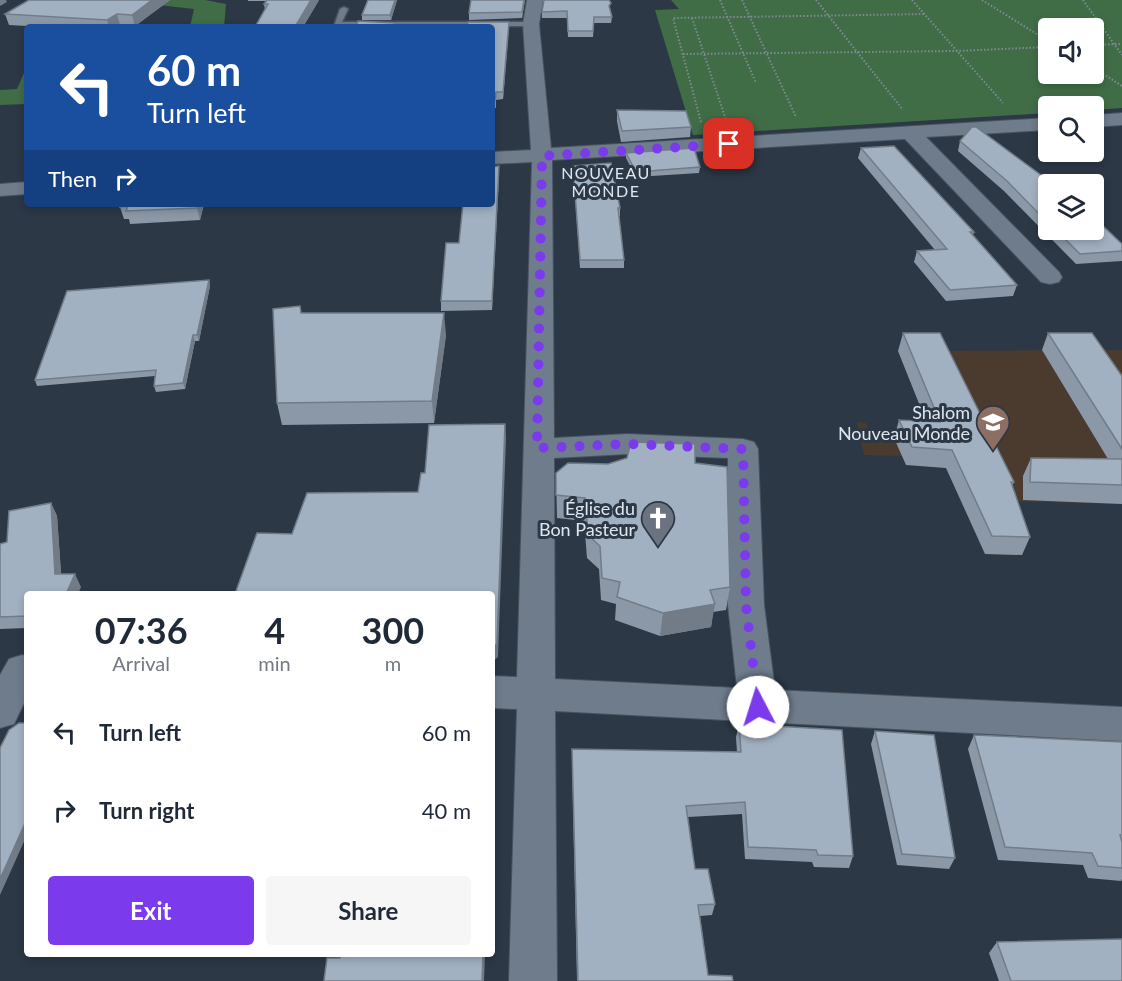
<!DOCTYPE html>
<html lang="en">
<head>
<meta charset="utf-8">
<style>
  body { margin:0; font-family:Lato,sans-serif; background:#f6f6f7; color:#1f2937; height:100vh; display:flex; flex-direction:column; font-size:22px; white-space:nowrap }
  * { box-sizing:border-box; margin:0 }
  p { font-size:20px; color:#747a83 }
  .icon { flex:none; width:33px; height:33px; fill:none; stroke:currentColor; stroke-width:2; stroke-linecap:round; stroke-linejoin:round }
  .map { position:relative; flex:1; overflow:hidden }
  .sheet { position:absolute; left:24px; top:591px; width:471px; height:366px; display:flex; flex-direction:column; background:#fff; border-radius:6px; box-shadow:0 3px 9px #0003 }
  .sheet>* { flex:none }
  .top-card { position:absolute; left:24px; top:24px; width:471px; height:183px; border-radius:6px; box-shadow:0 3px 9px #0003; background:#1a4fa0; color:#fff; overflow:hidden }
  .controls { position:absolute; left:1038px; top:18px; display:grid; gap:12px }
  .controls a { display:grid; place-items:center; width:66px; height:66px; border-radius:6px; background:#fff; box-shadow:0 3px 9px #0003; font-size:30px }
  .pin { position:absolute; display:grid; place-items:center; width:51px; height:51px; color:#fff; margin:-26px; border-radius:12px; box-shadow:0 3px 9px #0006 }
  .me { position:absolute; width:66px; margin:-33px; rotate:355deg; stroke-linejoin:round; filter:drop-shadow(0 0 4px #0008) }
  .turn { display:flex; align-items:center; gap:21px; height:126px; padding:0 24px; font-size:27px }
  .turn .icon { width:78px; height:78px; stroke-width:2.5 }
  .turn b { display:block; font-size:42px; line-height:51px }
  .then { display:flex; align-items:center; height:57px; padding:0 24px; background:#0003; gap:12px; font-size:22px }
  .eta { display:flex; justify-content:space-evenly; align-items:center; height:102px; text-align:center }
  .eta b { font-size:36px; font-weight:700; line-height:42px }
  .cta { display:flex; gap:12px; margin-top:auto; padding:12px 24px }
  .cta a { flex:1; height:69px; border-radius:6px; background:#7c3aed; color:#fff; font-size:24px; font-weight:700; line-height:69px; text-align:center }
  .cta a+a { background:#f6f6f7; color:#1f2937 }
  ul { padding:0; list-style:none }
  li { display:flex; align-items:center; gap:18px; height:78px; padding:0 24px }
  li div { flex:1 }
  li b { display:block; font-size:22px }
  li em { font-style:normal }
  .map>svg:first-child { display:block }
  .education { fill:#4b3b2f }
  .green { fill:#406d46; fill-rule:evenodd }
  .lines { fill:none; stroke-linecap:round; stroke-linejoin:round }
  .service-casing { stroke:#49535f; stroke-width:3 }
  .minor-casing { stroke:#49535f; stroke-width:2 }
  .path { stroke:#808a96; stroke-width:2; stroke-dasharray:1.5 2; stroke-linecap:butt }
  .service { fill:#6e7c8c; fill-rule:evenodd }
  .minor { fill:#6e7c8c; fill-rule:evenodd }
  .wall { fill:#8b98a7 }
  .shaded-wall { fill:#717c88 }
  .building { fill:#a2b1c2; stroke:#717c88; stroke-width:1.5 }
  .route { stroke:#7c3aed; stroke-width:10; stroke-dasharray:0 18 }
  .labels { text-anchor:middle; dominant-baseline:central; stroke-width:6; stroke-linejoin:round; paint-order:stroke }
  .far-neighbourhood-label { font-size:16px; letter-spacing:1.5px; fill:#dfe6f0; stroke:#2c3846 }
  .poi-label { font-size:18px; fill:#dfe6f0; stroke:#2c3846; text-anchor:end }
</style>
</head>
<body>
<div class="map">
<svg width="1122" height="981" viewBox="0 0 1122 981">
  <rect width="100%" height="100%" fill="#2c3846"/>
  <path class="education" d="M1122 350V504L1004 501 1022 555 985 554 946 468 906 465 902 456 864 455 857 422 866 423 871 436 900 438 937 448 898 351Z"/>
  <g class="green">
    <path d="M85 0H205L226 4 224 27H190L194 9 123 1 93 27H43Z"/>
    <path d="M671 0H1122V108L1094 110V106H1048V113L693 135 655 10 679 9ZM1048 28H1094V74H1048Z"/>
    <path d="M27 66V104L0 105V90L17 89Z"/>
  </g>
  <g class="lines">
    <defs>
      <path id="service" d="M344 7 348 9 342 22H531L535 24 531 26H334L340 9Z"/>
      <g id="minor">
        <path d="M527 0H543L539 24 551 148 1048 118V130L926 137 1059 272 1062 277 1059 282 1050 284 1041 282 905 139 552 160 554 438 627 434 743 439 754 442 758 449 764 605 775 690 1122 707V741L555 711 557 981H509L517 709 492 708V676L517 677 532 162 492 164V152L531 150 523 24ZM627 454 728 458V605L737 688 555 679 554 458Z"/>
        <path d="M1122 113V125L1094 127V115Z"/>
        <path d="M27 182V194L0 196V184Z"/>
        <path d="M22 655 27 656V697L14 724 0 728V675L9 659Z"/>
      </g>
    </defs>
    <use href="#service" class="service-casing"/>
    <use href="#minor" class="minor-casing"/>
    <g class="path">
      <path d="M720 0 756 83"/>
      <path d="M742 0 796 117"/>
      <path d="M816 0 903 110"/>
      <path d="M912 0 1003 103"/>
      <path d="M982 0 1048 41"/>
      <path d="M1083 0 1122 55"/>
      <path d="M692 18 726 120"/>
      <path d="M1094 45 1122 44"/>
      <path d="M683 54 956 51 1048 47"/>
      <path d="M1094 68 1122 86"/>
      <path d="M1056 103 1082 101"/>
      <path d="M701 122 673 18 925 14"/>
    </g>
    <use href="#service" class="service"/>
    <use href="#minor" class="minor"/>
  </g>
  <g class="wall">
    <path d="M170 0 135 26 120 25 117 27H44L9 25 5 14Z"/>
    <path d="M248 0H319L303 27H255L265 10 264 4 266 1H248Z"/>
    <path d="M397 0 391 20H362V15Z"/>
    <path d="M471 0H525L522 18 469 20V13Z"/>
    <path d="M611 9 610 10 612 17 611 23H594L593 37H568L567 18H542V12Z"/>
    <path d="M509 22 503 99 496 100V108H492V27Z"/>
    <path d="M617 110 691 127 690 137 621 142 617 121Z"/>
    <path d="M960 141 1048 184V230H1094L1122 244V261L1076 264 1004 191 958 151Z"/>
    <path d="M861 148 974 232 973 235 1017 285 1013 296 946 301 914 262 917 251 935 250 858 158Z"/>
    <path d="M626 153 700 167 699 173 636 177 626 158Z"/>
    <path d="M573 166 620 208V216H619L624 260V268H580Z"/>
    <path d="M499 175 492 310 441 311V301L459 243Z"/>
    <path d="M204 204 200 220 130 224 129 219H124L120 207Z"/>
    <path d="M209 280 210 286 199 341H195L185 389 156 392 154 386 155 376 37 386 35 380Z"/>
    <path d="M302 313 446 335 434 423 282 425 277 403Z"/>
    <path d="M903 333 1014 482 1012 486 1030 537 1022 555 985 554 946 468 906 465 894 438 899 420 926 421 898 351Z"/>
    <path d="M1048 333 1122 376V504L1023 500V476L1031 458 1108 459 1042 350Z"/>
    <path d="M695 463 730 587 726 610 713 612 711 627 660 636 615 620 616 604 601 600 599 569 587 558 584 521 557 518 556 473 608 464Z"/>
    <path d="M51 503 57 516 61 574 81 587 27 594V628L0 629V544L7 542Z"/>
    <path d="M739 724 853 856 849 868 814 867 812 862 745 859 742 814 688 817 695 869 715 904 712 915 700 916 708 975 733 981H577L572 761 737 752 736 737Z"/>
    <path d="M875 731 955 858 949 869 897 865 871 744Z"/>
    <path d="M974 735 1122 742V879L1121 881 1088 878 1083 865 998 860 968 749Z"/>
    <path d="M997 942 1122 981H999L989 953Z"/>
  </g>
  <g class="shaded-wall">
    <path d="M0 0H6L7 2 0 6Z"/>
    <path d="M152 0H170L135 26 132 15Z"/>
    <path d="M311 0H319L303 27H295Z"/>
    <path d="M395 0H397L391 20 390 15Z"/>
    <path d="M524 0H525L522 18V12Z"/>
    <path d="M117 14 120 25 117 27H109L107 20Z"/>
    <path d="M509 22V28L503 99V92Z"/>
    <path d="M499 166V175L492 310V301Z"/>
    <path d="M198 204H204L200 220 197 208Z"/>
    <path d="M209 280 210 286 199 341 197 335Z"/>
    <path d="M444 313 446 335 434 423 432 401Z"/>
    <path d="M193 335 195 341 185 389 183 383Z"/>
    <path d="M505 424 506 438 498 657 492 662V648Z"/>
    <path d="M51 503 57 516 62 586 55 574Z"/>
    <path d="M75 574 81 587 78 594H66Z"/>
    <path d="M715 604 711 627 660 636 663 613Z"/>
    <path d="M492 747 493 756 492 777Z"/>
    <path d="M27 819V835L0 895V879Z"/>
    <path d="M483 954H485L484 981H482Z"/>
  </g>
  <g class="building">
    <path d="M29 0H152L132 15 117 14 107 20 5 14Z"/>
    <path d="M267 0H311L295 27H255L268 4H264Z"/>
    <path d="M368 0H395L390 15H362Z"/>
    <path d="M471 0H524L522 12 469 13Z"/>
    <path d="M544 0H609L611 3 609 6 612 17H594L593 31H568L567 11 542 12Z"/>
    <path d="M358 21 395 23 394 27H356Z"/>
    <path d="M468 22H509L503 92H496L495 100H492V27H467Z"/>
    <path d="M617 110 686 111 691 127 622 131Z"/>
    <path d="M972 127H976L1053 184H1048V223L1007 181 960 141Z"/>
    <path d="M894 146 974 232H970L1017 285 950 290 917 251 947 249 861 148Z"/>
    <path d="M694 148 700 167 636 172 626 153Z"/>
    <path d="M611 163 620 208H618L624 260H580L573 166Z"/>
    <path d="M499 166 492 301H441L446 243H459L463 204H492V167Z"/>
    <path d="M121 204H198L197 208 126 211 128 206 120 207Z"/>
    <path d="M1094 225H1102L1122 244V251L1080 254 1056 230H1094Z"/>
    <path d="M209 280 197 335H193L183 383 154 386 156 370 35 380 67 291Z"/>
    <path d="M300 306 301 313H444L432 401 277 403 273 309Z"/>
    <path d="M903 333H940L1014 482H1011L1030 537 992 536 952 450 912 447 899 420 940 422Z"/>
    <path d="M1048 333H1092L1122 376V449Z"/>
    <path d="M505 424 497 644 492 648V594H235L257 533 292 534 307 493 418 492 421 473H425L429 425Z"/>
    <path d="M631 442 695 444V463L727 467 730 587 710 590 715 604 663 613 617 597 620 582 602 578 600 546 588 535 585 498 556 495V473L568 463 608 464 627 458Z"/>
    <path d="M1031 458 1122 459V485L1030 482Z"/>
    <path d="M51 503 55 574H75L66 594H27V616L0 617V544L7 542 9 511Z"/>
    <path d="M19 723H27V819L0 879V748L9 730Z"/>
    <path d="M739 724 842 730 853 856 818 855 816 850 748 847 745 802 686 806 695 869H708L715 904 698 905 708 975 732 976 733 981H578L572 749 741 752Z"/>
    <path d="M875 731 934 735 955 858 902 854Z"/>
    <path d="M974 735 1122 742V835H1120L1122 842V868L1098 866 1092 853 1005 847Z"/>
    <path d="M1122 939V981H1011L997 942Z"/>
    <path d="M340 954H483L482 981H324L327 958H340Z"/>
  </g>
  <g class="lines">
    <path class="route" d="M729 144 542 156 537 448 627 444 743 449 746 605 758 707"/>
  </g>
  <defs>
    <symbol id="school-pin" viewBox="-11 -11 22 30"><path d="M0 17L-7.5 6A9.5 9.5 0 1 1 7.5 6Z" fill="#8d6e63" stroke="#2c3846"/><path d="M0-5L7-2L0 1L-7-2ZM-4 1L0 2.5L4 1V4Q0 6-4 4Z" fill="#fff"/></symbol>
    <symbol id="church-pin" viewBox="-11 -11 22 30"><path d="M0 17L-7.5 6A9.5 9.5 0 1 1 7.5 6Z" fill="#6b7280" stroke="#2c3846"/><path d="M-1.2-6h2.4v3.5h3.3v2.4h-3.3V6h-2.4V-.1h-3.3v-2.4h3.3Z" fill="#fff"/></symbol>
  </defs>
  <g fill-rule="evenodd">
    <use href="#school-pin" x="974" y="403" width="38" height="52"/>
    <use href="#church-pin" x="639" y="499" width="38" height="52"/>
  </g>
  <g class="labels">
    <g class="far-neighbourhood-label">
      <text x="606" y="172">NOUVEAU<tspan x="606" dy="18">MONDE</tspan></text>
    </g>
    <g class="poi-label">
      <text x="970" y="412">Shalom<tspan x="970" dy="21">Nouveau Monde</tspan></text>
      <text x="635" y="508">Église du<tspan x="635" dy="21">Bon Pasteur</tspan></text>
    </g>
  </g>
</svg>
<div class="controls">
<a><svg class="icon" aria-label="sound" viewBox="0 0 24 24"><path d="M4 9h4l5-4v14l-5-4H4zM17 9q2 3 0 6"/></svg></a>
<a><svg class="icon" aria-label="search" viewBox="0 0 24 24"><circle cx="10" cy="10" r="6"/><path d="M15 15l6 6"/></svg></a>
<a><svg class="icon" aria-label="layers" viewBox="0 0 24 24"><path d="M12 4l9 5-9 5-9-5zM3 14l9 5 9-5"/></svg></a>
</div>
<div class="pin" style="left:729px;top:144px;background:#d93025"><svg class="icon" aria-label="arrive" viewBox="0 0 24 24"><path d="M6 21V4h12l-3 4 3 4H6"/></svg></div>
<svg class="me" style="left:758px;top:707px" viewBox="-20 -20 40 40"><circle r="19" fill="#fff"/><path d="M0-13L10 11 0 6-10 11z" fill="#7c3aed"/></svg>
<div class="top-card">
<div class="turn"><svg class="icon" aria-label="left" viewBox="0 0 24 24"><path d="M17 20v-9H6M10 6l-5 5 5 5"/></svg><div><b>60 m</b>Turn left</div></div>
<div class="then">Then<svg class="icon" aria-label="right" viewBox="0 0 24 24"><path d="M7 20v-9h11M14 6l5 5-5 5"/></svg></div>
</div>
<section class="sheet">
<div class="eta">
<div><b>07:36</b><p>Arrival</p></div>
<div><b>4</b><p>min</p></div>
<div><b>300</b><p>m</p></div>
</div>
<ul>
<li><svg class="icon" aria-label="left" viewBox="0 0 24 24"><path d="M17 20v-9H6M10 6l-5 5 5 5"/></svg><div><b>Turn left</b></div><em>60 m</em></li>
<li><svg class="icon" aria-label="right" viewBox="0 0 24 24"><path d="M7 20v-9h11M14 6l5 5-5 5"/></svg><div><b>Turn right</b></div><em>40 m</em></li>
</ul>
<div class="cta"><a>Exit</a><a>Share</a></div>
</section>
</div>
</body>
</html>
